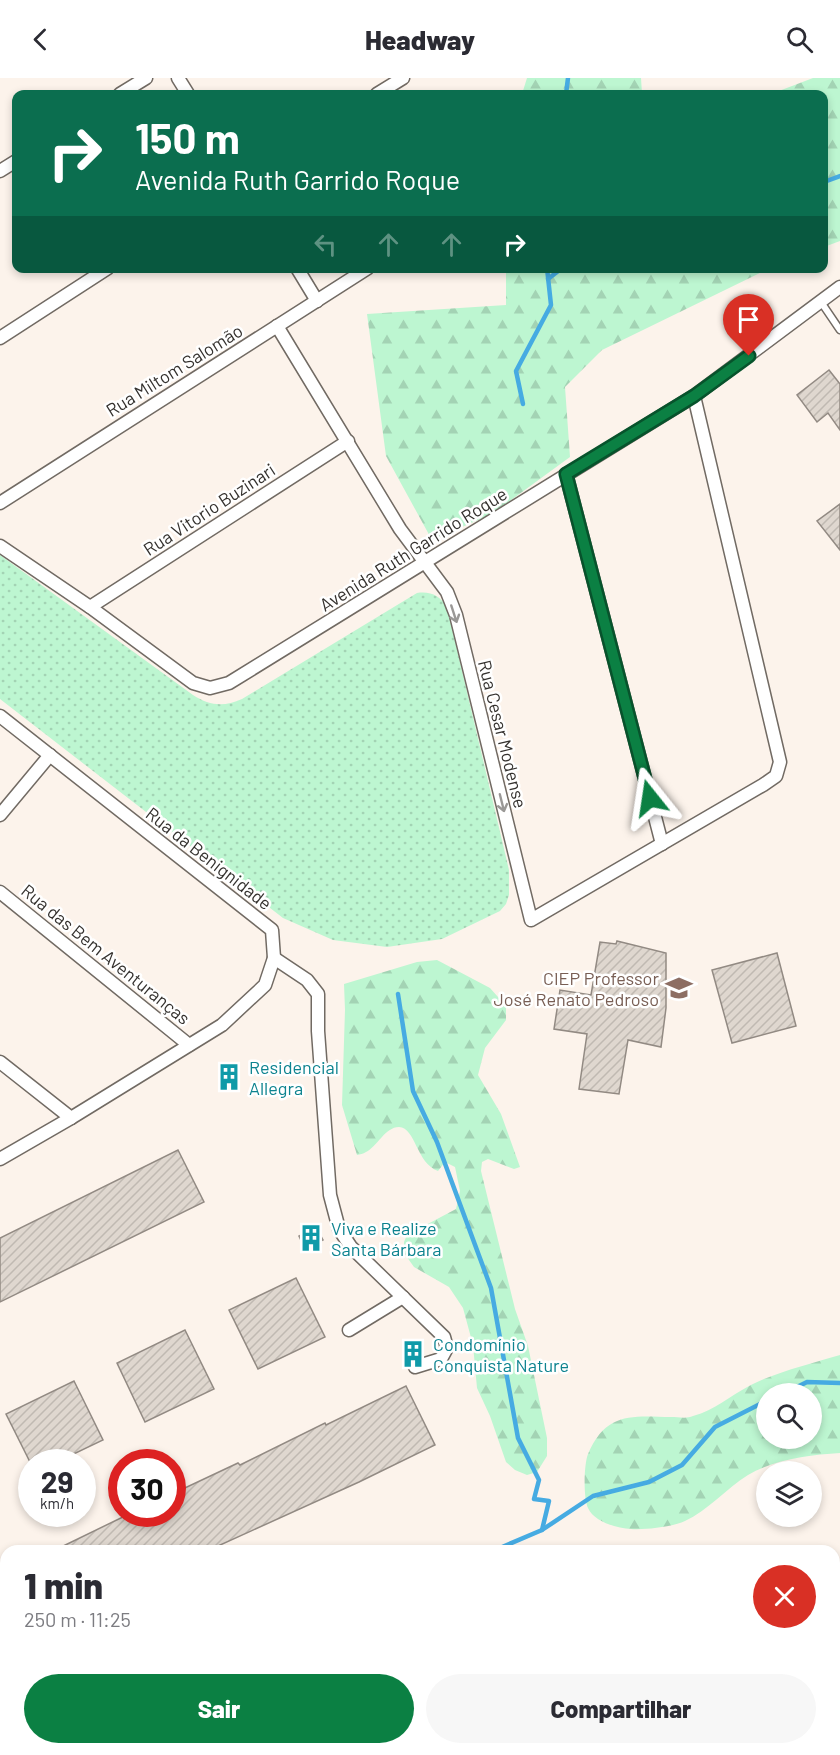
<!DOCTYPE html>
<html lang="pt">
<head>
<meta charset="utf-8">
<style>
  body { margin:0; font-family:Barlow,sans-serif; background:#f7f7f7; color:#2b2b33; height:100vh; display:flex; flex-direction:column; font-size:22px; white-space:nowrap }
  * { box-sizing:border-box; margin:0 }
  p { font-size:20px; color:#7c7c81 }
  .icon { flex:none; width:33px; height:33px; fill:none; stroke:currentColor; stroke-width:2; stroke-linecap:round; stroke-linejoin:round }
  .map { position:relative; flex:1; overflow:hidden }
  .drawer { position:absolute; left:0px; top:1467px; width:840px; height:210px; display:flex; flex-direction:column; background:#fff; border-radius:18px 18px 0 0; box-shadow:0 3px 9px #0003 }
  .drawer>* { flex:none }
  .hud { position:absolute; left:12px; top:12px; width:816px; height:183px; border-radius:12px; box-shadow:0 3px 9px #0003; background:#0b6e4f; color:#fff; overflow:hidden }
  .buttons { position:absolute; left:756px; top:1305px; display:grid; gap:12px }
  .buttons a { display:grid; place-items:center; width:66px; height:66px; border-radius:50%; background:#fff; box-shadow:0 3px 9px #0003; font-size:30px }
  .speed { position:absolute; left:18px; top:1371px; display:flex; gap:12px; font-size:30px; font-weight:700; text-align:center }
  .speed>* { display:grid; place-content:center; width:78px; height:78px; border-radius:50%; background:#fff; box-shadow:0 3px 9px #0003; line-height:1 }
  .speed small { font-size:15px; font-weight:400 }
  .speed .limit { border:9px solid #d22; background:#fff; color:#111 }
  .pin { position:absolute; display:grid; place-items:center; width:51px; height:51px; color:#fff; margin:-62px -26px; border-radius:50% 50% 50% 0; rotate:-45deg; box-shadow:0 0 6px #0007 }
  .pin .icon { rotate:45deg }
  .me { position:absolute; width:66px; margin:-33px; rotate:345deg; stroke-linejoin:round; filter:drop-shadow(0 0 4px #0008) }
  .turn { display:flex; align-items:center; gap:21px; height:126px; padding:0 24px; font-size:27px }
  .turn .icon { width:78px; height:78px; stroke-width:2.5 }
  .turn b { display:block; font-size:42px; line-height:51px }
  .lanes { display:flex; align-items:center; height:57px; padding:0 24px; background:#0003; justify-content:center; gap:30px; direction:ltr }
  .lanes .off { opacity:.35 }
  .round { display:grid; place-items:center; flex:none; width:63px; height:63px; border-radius:32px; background:#f7f7f7 }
  .overview { display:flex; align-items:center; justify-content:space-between; height:102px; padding:0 24px }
  h1 { font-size:36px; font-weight:800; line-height:45px }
  .cta { display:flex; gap:12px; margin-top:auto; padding:12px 24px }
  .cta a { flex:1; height:69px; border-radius:36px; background:#0b8043; color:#fff; font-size:24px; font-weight:800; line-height:69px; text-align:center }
  .cta a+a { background:#f7f7f7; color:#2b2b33 }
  header { display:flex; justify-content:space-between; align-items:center; height:78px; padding:0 24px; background:#fff; font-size:27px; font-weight:800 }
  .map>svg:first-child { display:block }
  .forest { fill:url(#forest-firs); fill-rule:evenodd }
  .park { fill:url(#park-dots) }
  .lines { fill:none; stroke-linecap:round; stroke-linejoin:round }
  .stream { stroke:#46abe2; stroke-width:4.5 }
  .building { fill:url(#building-hatch); stroke:#928a83; stroke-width:1.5 }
  .lane-casing { stroke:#716a63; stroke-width:9 }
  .street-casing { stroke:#716a63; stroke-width:15 }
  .lane { stroke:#fff; stroke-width:6 }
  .street { stroke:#fff; stroke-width:12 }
  .oneway { stroke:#9a9896 }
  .route-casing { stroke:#07532c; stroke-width:15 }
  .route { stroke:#0b8043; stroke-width:10 }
  .labels { text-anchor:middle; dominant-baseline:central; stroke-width:5; stroke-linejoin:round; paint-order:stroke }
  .street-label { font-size:18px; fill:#34312e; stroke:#fff }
  .education-label { font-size:18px; fill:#785e54; stroke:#fff; text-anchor:end }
  .culture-label { font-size:18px; fill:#0d838f; stroke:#fff; text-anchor:start }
</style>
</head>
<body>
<header><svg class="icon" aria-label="back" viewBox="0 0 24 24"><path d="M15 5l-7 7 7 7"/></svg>Headway<svg class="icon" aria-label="search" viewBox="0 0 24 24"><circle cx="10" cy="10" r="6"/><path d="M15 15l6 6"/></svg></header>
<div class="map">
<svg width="840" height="1677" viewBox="0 0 840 1677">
  <defs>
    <pattern id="forest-firs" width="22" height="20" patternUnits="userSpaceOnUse" patternTransform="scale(1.5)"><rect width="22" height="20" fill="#bdf6d1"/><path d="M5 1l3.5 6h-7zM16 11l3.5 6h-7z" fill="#a3d3b4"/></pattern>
    <pattern id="park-dots" width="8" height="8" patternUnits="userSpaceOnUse" patternTransform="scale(1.5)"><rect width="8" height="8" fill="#bdf6d1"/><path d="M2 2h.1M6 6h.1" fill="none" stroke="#a3d3b4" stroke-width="1.8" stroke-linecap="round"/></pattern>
    <pattern id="building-hatch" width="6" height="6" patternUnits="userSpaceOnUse" patternTransform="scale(1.5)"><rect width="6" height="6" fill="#dfd7cf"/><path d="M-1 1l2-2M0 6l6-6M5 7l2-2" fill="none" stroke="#c0b9b2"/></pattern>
  </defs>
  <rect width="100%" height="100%" fill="#fcf3eb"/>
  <g class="forest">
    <path d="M527 0H641L642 16H522Z"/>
    <path d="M813 0H840V163L824 169V16H771Z"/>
    <path d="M506 191H768L602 272 565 309 570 379 492 436 432 462 386 378 367 236 506 227Z"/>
    <path d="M437 882 490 910 506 928V942L485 970 478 997 501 1036 520 1089 514 1091 488 1081 482 1084 481 1093 515 1231 528 1268 547 1360V1378L537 1394 527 1397 515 1392 506 1384 490 1338 477 1310 473 1267 463 1230 449 1209 414 1189 404 1175V1164L407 1157 456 1131 460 1113 455 1089 445 1084 438 1093C416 1085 416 1050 399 1049 385 1049 377 1069 366 1074 363 1076 360 1076 357 1077L342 1027 345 932 344 906 417 884Z"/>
    <path d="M840 1277V1375C810 1377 775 1381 748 1397 727 1410 707 1433 685 1443 672 1449 645 1452 631 1451 617 1450 594 1444 588 1430 583 1419 584 1386 588 1376 606 1334 631 1338 671 1339 678 1339 687 1341 693 1338 715 1332 730 1318 749 1308 773 1295 813 1285 840 1277ZM766 1316H812V1360H766Z"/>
    <path d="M6 1573V1671H237L244 1677H0V1574Z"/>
    <path d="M295 1671H489L492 1673 488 1677H283Z"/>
  </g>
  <path class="park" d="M0 477 193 617C210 628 224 629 242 621L417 515C431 513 440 518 447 529L509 792V817L506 826 500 833 442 861 387 869 333 862 283 840 0 621Z"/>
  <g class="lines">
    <g class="stream">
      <path d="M566 16 568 0"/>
      <path d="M824 104 840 98"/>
      <path d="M548 201 562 190"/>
      <path d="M523 326 516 293 551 227 547 190"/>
      <path d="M398 916 413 1013 437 1064 491 1210 518 1360 539 1402 534 1421 549 1423 542 1452"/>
      <path d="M783 1316 807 1304 840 1305"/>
      <path d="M493 1473 542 1452 593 1418 649 1404 682 1387 715 1349 766 1323"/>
      <path d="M25 1677 38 1671"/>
    </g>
  </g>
  <g class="building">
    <path d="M829 292 840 306V352L828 335 817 344 797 317Z"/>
    <path d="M840 426V472L817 443Z"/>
    <path d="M617 863 666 875V930L661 969 628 962 619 1016 579 1011 587 956 554 951 560 912 591 917 600 864 616 866Z"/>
    <path d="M777 875 796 948 732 965 712 892Z"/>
    <path d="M178 1072 204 1124 0 1224V1160Z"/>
    <path d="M316 1149 323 1162 305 1171 299 1158Z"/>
    <path d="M296 1200 325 1259 258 1291 229 1232Z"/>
    <path d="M185 1252 214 1311 145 1344 117 1285Z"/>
    <path d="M74 1303 103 1362 57 1384H30L6 1336Z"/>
    <path d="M406 1308 435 1367 359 1404 207 1473H53L129 1436H172V1416L238 1385 240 1387 325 1345 326 1347Z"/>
  </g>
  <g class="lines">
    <defs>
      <path id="lane" d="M821 224 840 252"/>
      <g id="street">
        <path d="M178 0 188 16"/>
        <path d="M120 16 146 0"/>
        <path d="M377 16 403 0"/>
        <path d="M0 93 16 83"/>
        <path d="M297 190 317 223"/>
        <path d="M277 248 400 451 447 514 456 537 531 842 763 707 776 698 780 684 694 318"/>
        <path d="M0 260 108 190"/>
        <path d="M566 396 662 766"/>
        <path d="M0 425 368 190"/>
        <path d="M0 468 90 529 193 605 210 610 229 605 694 318 840 209"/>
        <path d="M90 529 348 363"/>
        <path d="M0 638 272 852 274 880 265 907 222 947 71 1040 0 1081"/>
        <path d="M0 737 50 677"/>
        <path d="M0 814 189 967"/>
        <path d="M274 880 307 902 318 916V953L330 1117 339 1151 351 1169 444 1259 447 1270 441 1281 415 1289"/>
        <path d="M0 984 71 1040"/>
        <path d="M349 1252 403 1219"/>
        <path d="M596 1671 597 1677"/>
        <path d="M633 1671 634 1677"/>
      </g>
    </defs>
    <use href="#lane" class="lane-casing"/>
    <use href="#street" class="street-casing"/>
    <use href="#lane" class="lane"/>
    <use href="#street" class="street"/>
  </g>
  <defs><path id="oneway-shaft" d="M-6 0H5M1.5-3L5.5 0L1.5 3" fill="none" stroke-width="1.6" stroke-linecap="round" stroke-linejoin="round" transform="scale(1.5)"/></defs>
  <g class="oneway">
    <use href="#oneway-shaft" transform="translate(454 536) rotate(72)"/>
    <use href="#oneway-shaft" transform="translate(502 725) rotate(76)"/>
  </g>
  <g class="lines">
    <defs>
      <path id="route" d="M650 720 566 396 694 318 749 278"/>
    </defs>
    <use href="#route" class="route-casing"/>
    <use href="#route" class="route"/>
  </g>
  <defs>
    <symbol id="school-bare" viewBox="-9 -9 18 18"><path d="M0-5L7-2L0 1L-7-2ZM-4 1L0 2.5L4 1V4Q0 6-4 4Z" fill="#8d6e63" stroke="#fff" stroke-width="2.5" paint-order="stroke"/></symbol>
    <symbol id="building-bare" viewBox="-9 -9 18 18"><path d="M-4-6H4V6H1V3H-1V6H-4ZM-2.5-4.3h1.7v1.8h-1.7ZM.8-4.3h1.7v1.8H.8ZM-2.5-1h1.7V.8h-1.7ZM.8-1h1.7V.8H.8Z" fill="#0f9aa8" stroke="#fff" stroke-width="2.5" paint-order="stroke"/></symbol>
  </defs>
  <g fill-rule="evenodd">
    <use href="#school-bare" x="660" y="891" width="38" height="38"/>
    <use href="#building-bare" x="210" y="980" width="38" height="38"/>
    <use href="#building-bare" x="292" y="1141" width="38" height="38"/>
    <use href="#building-bare" x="394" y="1257" width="38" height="38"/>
  </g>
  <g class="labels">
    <g class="street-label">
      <text transform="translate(174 292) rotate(-32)">Rua Miltom Salomão</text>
      <text transform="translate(209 431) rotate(-33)">Rua Vitorio Buzinari</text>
      <text transform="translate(413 471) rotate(-32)">Avenida Ruth Garrido Roque</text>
      <text transform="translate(503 656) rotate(76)">Rua Cesar Modense</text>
      <text transform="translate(209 780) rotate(38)">Rua da Benignidade</text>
      <text transform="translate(106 876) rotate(39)">Rua das Bem Aventuranças</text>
    </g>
    <g class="education-label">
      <text x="659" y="900">CIEP Professor<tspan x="659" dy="21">José Renato Pedroso</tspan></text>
    </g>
    <g class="culture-label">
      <text x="249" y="989">Residencial<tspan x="249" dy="21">Allegra</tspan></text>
      <text x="331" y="1150">Viva e Realize<tspan x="331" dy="21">Santa Bárbara</tspan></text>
      <text x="433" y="1266">Condomínio<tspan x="433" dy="21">Conquista Nature</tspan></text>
    </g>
  </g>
</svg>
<div class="buttons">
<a><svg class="icon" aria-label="search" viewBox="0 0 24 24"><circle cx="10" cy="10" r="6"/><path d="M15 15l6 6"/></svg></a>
<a><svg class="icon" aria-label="layers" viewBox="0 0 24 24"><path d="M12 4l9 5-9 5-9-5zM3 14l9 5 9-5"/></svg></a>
</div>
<div class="speed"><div>29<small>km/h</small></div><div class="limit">30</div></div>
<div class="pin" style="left:749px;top:278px;background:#d93025"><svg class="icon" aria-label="arrive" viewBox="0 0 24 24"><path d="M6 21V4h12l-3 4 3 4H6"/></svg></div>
<svg class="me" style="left:650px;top:720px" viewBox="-20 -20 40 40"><path d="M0-17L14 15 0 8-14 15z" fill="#0b8043" stroke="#fff" stroke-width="4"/></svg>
<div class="hud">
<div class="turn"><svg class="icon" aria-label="right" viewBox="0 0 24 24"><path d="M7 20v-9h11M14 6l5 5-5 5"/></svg><div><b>150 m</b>Avenida Ruth Garrido Roque</div></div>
<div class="lanes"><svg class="icon off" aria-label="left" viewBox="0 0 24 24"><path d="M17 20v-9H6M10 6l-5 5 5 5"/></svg><svg class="icon off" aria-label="ahead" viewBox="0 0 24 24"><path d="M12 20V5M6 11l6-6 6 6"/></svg><svg class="icon off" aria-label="ahead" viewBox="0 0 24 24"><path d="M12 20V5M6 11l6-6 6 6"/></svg><svg class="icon" aria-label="right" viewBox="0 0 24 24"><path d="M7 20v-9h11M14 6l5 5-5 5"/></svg></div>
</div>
<section class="drawer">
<div class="overview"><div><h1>1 min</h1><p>250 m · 11:25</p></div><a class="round" style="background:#d93025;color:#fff"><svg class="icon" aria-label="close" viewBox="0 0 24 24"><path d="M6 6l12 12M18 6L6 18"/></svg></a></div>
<div class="cta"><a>Sair</a><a>Compartilhar</a></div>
</section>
</div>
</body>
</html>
